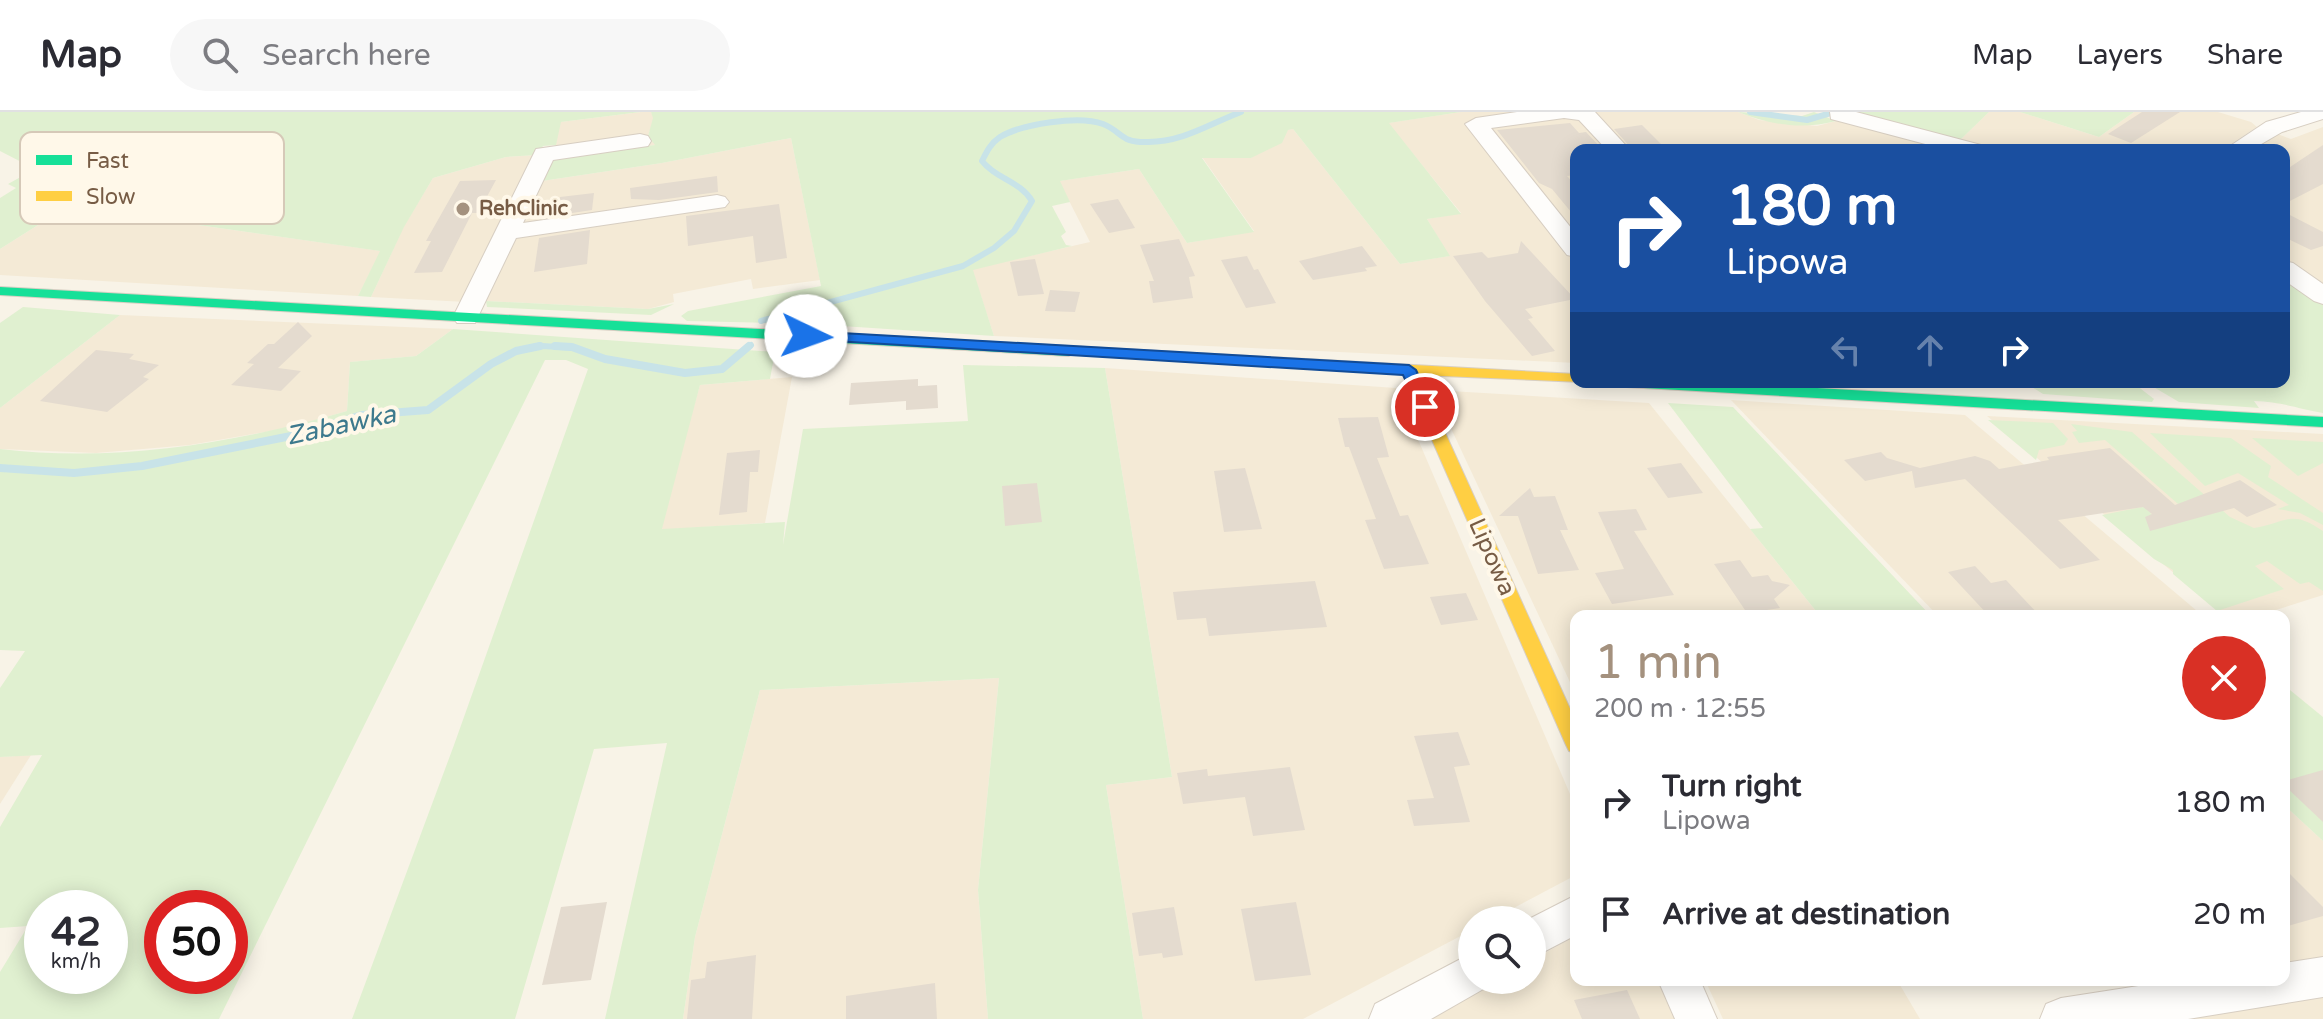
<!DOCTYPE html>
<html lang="en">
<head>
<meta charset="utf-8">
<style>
  body { margin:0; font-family:"Varela Round",sans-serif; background:#f7f7f7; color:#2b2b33; height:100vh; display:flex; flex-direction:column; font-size:30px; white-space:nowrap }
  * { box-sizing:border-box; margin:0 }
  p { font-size:26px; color:#7c7c81 }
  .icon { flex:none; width:44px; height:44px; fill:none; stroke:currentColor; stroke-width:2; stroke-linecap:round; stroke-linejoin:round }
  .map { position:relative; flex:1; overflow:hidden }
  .panel { position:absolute; left:1570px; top:498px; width:720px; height:376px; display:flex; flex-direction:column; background:#fff; border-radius:16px; box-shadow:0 4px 20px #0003 }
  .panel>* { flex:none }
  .hud { position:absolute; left:1570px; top:32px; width:720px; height:244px; border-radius:16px; box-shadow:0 4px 20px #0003; background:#1a4fa0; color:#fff; overflow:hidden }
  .fabs { position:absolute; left:1458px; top:794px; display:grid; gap:16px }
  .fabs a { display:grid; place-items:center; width:88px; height:88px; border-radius:50%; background:#fff; box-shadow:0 4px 20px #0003; font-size:40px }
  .speed { position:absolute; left:24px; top:778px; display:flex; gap:16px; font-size:40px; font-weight:700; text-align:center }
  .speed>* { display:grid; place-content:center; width:104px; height:104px; border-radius:50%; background:#fff; box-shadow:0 4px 20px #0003; line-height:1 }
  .speed small { font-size:20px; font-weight:400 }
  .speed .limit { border:12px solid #d22; background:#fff; color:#111 }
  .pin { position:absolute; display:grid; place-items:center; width:68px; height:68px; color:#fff; margin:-34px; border:4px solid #fff; border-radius:50%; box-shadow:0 2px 8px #0007 }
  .me { position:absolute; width:88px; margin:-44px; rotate:93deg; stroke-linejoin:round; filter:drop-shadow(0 0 6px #0008) }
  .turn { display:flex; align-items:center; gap:28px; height:168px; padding:0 24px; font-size:36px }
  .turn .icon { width:104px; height:104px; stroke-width:2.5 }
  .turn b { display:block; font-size:56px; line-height:68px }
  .lanes { display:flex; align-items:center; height:76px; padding:0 24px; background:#0003; justify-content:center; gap:40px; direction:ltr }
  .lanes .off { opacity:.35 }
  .round { display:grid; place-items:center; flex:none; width:84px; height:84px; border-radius:42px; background:#f7f7f7 }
  .summary { display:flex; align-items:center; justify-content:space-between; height:136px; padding:0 24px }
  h1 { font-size:48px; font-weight:600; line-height:60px; color:#a4917e }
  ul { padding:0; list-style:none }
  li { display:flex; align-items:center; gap:24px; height:112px; padding:0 24px }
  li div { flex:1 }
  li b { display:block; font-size:30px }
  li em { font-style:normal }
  header { display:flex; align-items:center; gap:48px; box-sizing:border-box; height:112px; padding:0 40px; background:#fff; border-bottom:2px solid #e1e1e2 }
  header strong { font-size:38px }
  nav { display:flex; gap:44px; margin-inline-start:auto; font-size:28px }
  .search { width:560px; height:72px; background:#f7f7f7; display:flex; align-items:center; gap:20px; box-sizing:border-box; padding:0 28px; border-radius:44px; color:#7c7c81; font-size:30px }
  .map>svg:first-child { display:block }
  .residential { fill:#f4ead6 }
  .green { fill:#e0f0d0; fill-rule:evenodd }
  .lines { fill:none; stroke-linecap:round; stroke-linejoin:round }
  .stream-far1 { stroke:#c8e3e8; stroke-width:6 }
  .stream { stroke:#c8e3e8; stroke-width:8 }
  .building { fill:#e4dbcf }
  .street-casing { stroke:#d7cec2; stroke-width:2 }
  .fast-casing { stroke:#d8cfc3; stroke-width:2 }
  .slow-casing { stroke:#d8cfc3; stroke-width:2 }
  .street { fill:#fefdfb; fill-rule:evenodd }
  .fast { fill:#16e098; fill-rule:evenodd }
  .slow { fill:#ffcf43; fill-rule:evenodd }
  .route { fill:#1a73e8; stroke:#114b97; stroke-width:2 }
  .poi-dot { fill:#a4917e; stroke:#fff8e9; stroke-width:3 }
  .labels { text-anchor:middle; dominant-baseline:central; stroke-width:8; stroke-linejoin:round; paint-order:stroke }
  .far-poi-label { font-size:20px; font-weight:bold; fill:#775c45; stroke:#fff8e9; text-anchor:start }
  .street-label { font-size:24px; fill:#775c45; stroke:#fff8e9 }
  .water-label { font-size:26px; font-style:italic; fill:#3d798d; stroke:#fff8e9 }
  .key { fill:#fff8e9; stroke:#d6c9b8; stroke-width:2 }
  .key-label { font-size:22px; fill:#775c45 }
</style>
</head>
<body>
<header>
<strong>Map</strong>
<div class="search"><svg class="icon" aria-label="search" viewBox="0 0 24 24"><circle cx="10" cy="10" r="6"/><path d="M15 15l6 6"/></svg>Search here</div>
<nav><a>Map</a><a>Layers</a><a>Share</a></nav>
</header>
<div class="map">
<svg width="2323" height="907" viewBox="0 0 2323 907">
  <rect width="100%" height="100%" fill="#f8f3e7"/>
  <g class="residential">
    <path d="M641 0H651L654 6 648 24 656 33 553 46 560 10Z"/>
    <path d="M1461 0H1738L1759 8 1817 14 1836 9 1959 38H1576V129L1479 8 1469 9 1576 150V251L994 224 972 157 1090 130 1059 69 1139 57 1187 131 1254 119 1202 45 1251 46 1287 18 1293 17 1400 152 1449 144 1427 107 1461 101 1388 11Z"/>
    <path d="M1989 0H2020L2099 25 2134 0H2218L2251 10 2257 15 2222 38H1986L1959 29Z"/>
    <path d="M2323 15V179L2284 149V38H2246L2275 21 2291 27Z"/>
    <path d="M791 26 820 168 753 177 751 167 673 182 674 190 648 197 486 189 542 69 662 51Z"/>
    <path d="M537 43 466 190 371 185 404 114 433 66 506 45Z"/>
    <path d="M84 84 156 107 381 139 358 184 0 163V137Z"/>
    <path d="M120 203 453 217 416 244 350 250 347 299 288 316 190 333 96 341 0 337V296Z"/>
    <path d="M1105 256 1396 276 1576 696V763L1491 808H1472V818L1303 907H1143L1106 673 1172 665Z"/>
    <path d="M792 265 765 411 658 418 700 273Z"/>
    <path d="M1433 278 1649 291 1820 504H1576V583Z"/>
    <path d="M1731 288 1965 303 2203 504H1938Z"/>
    <path d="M1987 304 2323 322V483L2257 504H2225Z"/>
    <path d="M999 566 978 778 988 907H683L695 825 760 578Z"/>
    <path d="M31 643 0 692V645Z"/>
    <path d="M2284 693 2323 729V856L2294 861 2284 850Z"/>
    <path d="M1576 824V868H1667L1684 907H1424L1495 868H1532V848Z"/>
    <path d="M1705 868H1897L1920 907H1723Z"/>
    <path d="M2323 880V907H2153Z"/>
  </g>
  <g class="green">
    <path d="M0 0H641L561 10 556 33 543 34 537 43 506 45 433 66 404 115 371 185 358 184 380 139 156 107 84 84 0 137V86L16 76 8 72 35 57 0 39Z"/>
    <path d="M651 0H1461L1389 11 1461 102 1427 107 1450 144 1400 152 1293 17 1288 18 1282 31 1251 46H1202L1254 120 1187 131 1139 57 1060 69 1070 90 1052 94 1066 120 1061 124 1066 133 1072 134 973 158 994 224 811 212 687 209 681 204 688 199 821 174 791 26 662 51 542 69 553 46 655 33 648 24 653 6Z"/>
    <path d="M1738 0 1802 4 1814 0 1836 9C1802 18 1771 13 1738 0Z"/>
    <path d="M1843 0H1989L1959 29Z"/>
    <path d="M2020 0H2134L2099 25Z"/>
    <path d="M2284 164 2323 187V301C2296 296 2282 290 2254 289L2259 296 2179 290 2145 270H2284Z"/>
    <path d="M486 189 648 197 674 192 651 203 487 195Z"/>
    <path d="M23 195 120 203 0 296V211Z"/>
    <path d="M453 217 775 240 770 267 700 273 662 417 785 410 783 433 803 317 968 309 963 253 1105 256 1172 665 1106 673 1143 907H988L978 778 999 566 760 578 695 825 683 907H605L667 631 594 637 515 907H352L454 633 588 257 566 248H545L219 907H0V860L28 814 0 816V715L42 643 0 645V576L25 539 0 538V337C116 351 236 331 347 299L350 250 416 244ZM42 796H110V864H42ZM162 796H230V864H162Z"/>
    <path d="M2024 270H2132L2154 287 2152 290 2043 282Z"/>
    <path d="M1668 291 1733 295 1931 504H1820L1750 417 1763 416Z"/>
    <path d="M1988 308 2053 311 2068 327 2064 333 2039 338 2036 348Z"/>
    <path d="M2071 312 2132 320 2230 405 2254 416C2287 410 2291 397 2323 419V479L2309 470 2300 472 2267 449 2255 454 2284 477 2217 499 2173 462V458L2154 447 2102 403 2162 391 2150 401 2163 412 2194 406 2105 328 2079 331 2072 320 2077 319Z"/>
    <path d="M2150 321 2231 326 2271 354 2268 365 2323 401V413L2300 401 2278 397 2289 393 2238 361 2205 374Z"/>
    <path d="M2252 326 2323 330V351L2298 364Z"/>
    <path d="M2284 573 2323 605V729L2284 693Z"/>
  </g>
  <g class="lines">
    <g class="stream-far1">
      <path d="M1750 0 1807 8 1834 0"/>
      <path d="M761 209 963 154 994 136 1014 119 1032 89C1020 69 996 67 982 49 987 39 991 31 1000 25 1022 12 1079 3 1103 12 1123 20 1120 31 1148 30 1183 30 1209 12 1241 0"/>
      <path d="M529 236 542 234 576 236"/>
      <path d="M747 236 751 233"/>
    </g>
    <g class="stream">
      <path d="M555 234 572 235 605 247 685 261 722 257 749 234"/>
      <path d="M0 356 74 361 142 354 296 323 362 303 428 298 491 252 516 239 540 234"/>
    </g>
  </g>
  <g class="building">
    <path d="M2142 0H2180L2131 31 2108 22Z"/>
    <path d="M1570 11 1579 21 1586 20 1603 38H1576V63L1567 64 1576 74V106L1552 77 1539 71 1497 18Z"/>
    <path d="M1642 13 1667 38H1633L1614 17Z"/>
    <path d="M2323 33V72L2284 92V59Z"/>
    <path d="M717 64 718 80 659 88 631 87 630 76Z"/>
    <path d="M496 68 478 101H472L442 160 414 161 431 129H426L460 69Z"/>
    <path d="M594 81 592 98 559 103 560 85Z"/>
    <path d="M1118 87 1135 116 1109 121 1090 92Z"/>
    <path d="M779 92 787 146 756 151 753 124 688 134 686 104Z"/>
    <path d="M2284 100 2323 120V134L2311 138 2284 125Z"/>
    <path d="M590 118 587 152 534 160 539 126Z"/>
    <path d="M1179 127 1195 164 1189 165 1193 186 1153 191 1149 169H1154L1140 133Z"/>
    <path d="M1521 129 1575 187 1525 197 1533 206 1528 207 1555 239 1532 244 1485 189 1453 144 1482 140 1488 146 1518 141Z"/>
    <path d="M1362 134 1377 154 1365 156 1367 159 1313 168 1299 149Z"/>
    <path d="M1247 144 1254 158 1258 157 1276 191 1246 196 1221 148Z"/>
    <path d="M1035 147 1044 182 1018 184 1010 150Z"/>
    <path d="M1050 178 1080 180 1075 200 1045 199Z"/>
    <path d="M298 210 312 224 278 256 301 259 281 279 231 273 254 252 247 251 268 232H274Z"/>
    <path d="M96 238 134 242 129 247 159 253 143 265 149 267 107 300 40 289Z"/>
    <path d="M918 267V274L937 273 938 296 906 298V289L849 293 851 271Z"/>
    <path d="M1378 305 1389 345 1377 346 1400 404 1408 403 1429 452 1384 457 1365 408 1376 407 1349 335H1345L1338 306Z"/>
    <path d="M2110 336 2175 393 2240 368 2277 393 2247 405 2234 396 2150 419 2145 405 2152 402 2143 395 2058 408 2100 448 2060 457 1965 367 1915 376 1912 359 1865 369 1844 348 1881 340 1887 346 1920 356 1975 344 1990 349 1999 357 2049 348 2047 345Z"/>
    <path d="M760 338 758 360H750L747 400 719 403 727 341Z"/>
    <path d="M1681 351 1703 381 1668 386 1647 356Z"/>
    <path d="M1245 356 1262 417 1224 420 1214 359Z"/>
    <path d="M1037 371 1042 410 1005 414 1002 374Z"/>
    <path d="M1530 376 1534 385 1555 384 1568 418H1560L1579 458 1538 462 1518 404H1499Z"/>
    <path d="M1636 397 1647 418 1634 419 1674 483 1612 492 1595 461 1624 457 1598 400Z"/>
    <path d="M1740 448 1752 465 1768 463 1772 469 1790 473 1774 487 1780 496 1747 501 1714 452Z"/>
    <path d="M1975 454 1991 471 2006 468 2040 504H1989L1948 460Z"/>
    <path d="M1315 469 1327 515 1209 524 1206 506 1177 508 1173 480Z"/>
    <path d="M1466 481 1478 508 1441 513 1430 485Z"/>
    <path d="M1458 620 1470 653 1454 655 1470 710 1414 714 1407 688 1434 686 1414 624Z"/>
    <path d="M1290 655 1305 718 1253 724 1245 685 1183 692 1177 661 1207 657 1208 664Z"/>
    <path d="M2323 658V710L2284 673V669Z"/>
    <path d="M2284 756 2323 795V804L2284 815Z"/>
    <path d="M607 790 591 868 542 873 561 795Z"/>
    <path d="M1296 790 1311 863 1255 869 1241 797Z"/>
    <path d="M1174 795 1183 843 1163 846 1162 841 1139 844 1132 801Z"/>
    <path d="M756 843 752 907H687L691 868 705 866 707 850Z"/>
    <path d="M935 871 937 907H846V884Z"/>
    <path d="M1627 878 1640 907H1582L1574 888Z"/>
  </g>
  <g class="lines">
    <defs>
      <g id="street">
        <path d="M1517 0H1595L1630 38H1607L1579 8 1564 6 1491 16 1576 122V145L1567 143 1465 12 1476 6Z"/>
        <path d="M1830 0H1856L1981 33 1984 38H1948L1831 7Z"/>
        <path d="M2301 0H2323V7L2282 20 2251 38H2224L2266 10Z"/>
        <path d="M640 22 648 24 651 29 648 34 553 48 523 111 717 83 725 85 729 90 725 95 516 126 475 211H457L453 205 536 37Z"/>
        <path d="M2284 149 2293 151 2323 172V192L2314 189 2284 168Z"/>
        <path d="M1576 783V823L1532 846V808H1527Z"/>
        <path d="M1472 841V868H1490L1487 875 1431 907H1369L1375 892Z"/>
        <path d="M2323 845V885L2188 907H2040L2046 892 2061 886 2177 868H2284V851Z"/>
        <path d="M1658 868H1700L1717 907H1675Z"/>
      </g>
      <g id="fast">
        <path d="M0 175 1069 234 1077 239 1069 244 0 183Z"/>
        <path d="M1618 270H1712L2323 305V315L1626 275Z"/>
      </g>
      <path id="slow" d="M1069 234 1576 262V270H1581L1419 263 1576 610V641L1569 639 1566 633 1403 262 1064 242V236Z"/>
    </defs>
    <use href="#street" class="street-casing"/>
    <use href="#fast" class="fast-casing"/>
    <use href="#slow" class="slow-casing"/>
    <use href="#street" class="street"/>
    <use href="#fast" class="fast"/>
    <use href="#slow" class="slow"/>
  </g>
  <path class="route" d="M806 219 1409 253 1416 258 1433 295 1431 299H1420L1403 263 801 227V220Z"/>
  <circle class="poi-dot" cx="463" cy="97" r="8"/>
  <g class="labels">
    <g class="far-poi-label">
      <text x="479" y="97">RehClinic</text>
    </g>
    <g class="street-label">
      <text transform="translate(1492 445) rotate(66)">Lipowa</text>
    </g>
    <g class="water-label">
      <text transform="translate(341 313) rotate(-12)">Zabawka</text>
    </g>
  </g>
  <rect x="20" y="20" width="264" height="92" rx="12" class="key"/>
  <rect x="36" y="43" width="36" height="10" fill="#16e098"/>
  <rect x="36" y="79" width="36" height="10" fill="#ffcf43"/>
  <g class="key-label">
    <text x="86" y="56">Fast</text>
    <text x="86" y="92">Slow</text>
  </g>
</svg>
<div class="fabs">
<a><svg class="icon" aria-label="search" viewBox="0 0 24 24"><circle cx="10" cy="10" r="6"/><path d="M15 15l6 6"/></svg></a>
</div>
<div class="speed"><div>42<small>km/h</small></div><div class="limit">50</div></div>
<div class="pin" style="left:1425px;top:295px;background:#d93025"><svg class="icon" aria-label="arrive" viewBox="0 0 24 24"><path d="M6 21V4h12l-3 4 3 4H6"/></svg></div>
<svg class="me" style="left:806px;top:224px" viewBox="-20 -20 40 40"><circle r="19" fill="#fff"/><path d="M0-13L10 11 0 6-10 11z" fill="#1a73e8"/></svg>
<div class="hud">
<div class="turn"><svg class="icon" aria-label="right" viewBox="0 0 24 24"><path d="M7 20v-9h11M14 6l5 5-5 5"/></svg><div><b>180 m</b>Lipowa</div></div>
<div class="lanes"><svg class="icon off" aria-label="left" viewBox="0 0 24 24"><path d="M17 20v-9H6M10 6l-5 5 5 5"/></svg><svg class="icon off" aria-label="ahead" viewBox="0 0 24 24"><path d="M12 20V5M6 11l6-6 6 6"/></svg><svg class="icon" aria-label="right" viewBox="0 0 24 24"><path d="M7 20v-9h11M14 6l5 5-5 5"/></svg></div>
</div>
<section class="panel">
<div class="summary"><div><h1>1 min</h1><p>200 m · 12:55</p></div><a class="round" style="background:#d93025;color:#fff"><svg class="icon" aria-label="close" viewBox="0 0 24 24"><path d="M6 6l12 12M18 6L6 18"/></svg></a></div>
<ul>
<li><svg class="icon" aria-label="right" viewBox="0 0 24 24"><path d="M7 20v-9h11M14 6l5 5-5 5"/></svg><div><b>Turn right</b><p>Lipowa</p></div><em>180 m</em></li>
<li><svg class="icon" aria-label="arrive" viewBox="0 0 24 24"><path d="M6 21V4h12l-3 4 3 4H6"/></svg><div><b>Arrive at destination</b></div><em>20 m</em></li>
</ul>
</section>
</div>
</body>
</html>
